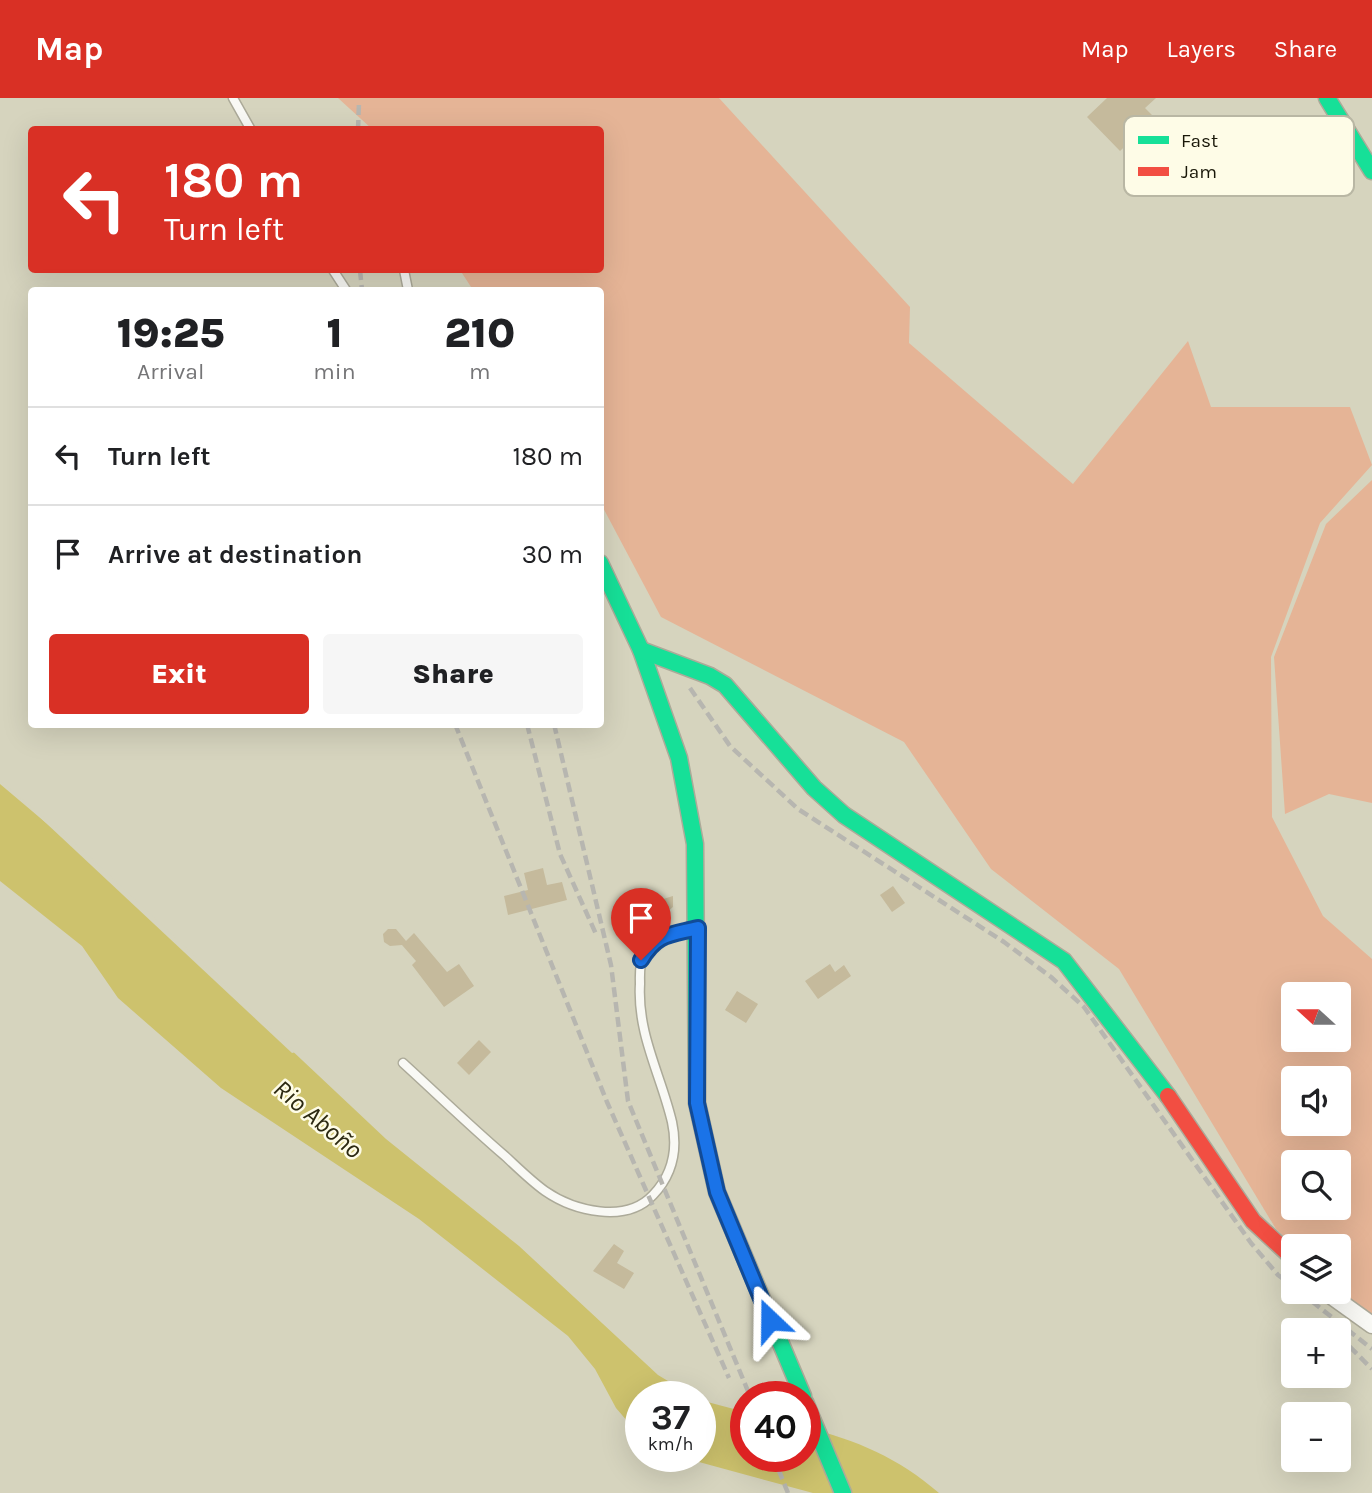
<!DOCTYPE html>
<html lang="en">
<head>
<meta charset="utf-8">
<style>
  body { margin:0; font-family:Karla,sans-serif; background:#f6f6f6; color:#202124; height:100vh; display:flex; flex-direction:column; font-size:26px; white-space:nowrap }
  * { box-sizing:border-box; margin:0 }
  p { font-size:23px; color:#757577 }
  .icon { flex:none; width:38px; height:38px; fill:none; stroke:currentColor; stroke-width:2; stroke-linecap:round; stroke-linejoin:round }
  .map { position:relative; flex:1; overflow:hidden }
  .side { position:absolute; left:28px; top:189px; width:576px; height:441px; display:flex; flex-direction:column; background:#fff; border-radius:7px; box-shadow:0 7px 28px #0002 }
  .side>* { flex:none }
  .top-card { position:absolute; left:28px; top:28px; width:576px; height:147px; border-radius:7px; box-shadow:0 7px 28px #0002; background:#d93025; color:#fff; overflow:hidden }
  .needle { width:46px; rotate:291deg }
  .tools { position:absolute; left:1281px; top:884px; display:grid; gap:14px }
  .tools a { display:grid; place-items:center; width:70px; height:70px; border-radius:7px; background:#fff; box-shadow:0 7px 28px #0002; font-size:35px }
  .speed { position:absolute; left:625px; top:1283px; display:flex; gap:14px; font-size:35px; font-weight:700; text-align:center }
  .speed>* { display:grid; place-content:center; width:91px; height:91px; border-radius:50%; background:#fff; box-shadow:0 7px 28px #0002; line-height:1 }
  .speed small { font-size:18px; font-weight:400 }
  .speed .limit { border:10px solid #d22; background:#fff; color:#111 }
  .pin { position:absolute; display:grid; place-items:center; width:60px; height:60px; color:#fff; margin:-72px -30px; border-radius:50% 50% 50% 0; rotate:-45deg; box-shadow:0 0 7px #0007 }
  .pin .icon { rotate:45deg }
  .me { position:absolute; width:77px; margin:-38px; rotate:337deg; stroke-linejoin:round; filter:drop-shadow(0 0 5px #0008) }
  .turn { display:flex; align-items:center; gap:24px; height:147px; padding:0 21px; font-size:32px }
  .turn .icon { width:91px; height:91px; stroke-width:2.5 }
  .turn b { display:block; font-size:49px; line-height:60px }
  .eta { display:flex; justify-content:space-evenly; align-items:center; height:119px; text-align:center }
  .eta b { font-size:42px; font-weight:800; line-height:49px }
  .action { display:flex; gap:14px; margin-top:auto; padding:14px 21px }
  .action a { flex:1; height:80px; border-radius:7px; background:#d93025; color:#fff; font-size:28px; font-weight:800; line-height:80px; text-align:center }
  .action a+a { background:#f6f6f6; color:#202124 }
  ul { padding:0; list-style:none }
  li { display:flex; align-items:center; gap:21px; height:98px; padding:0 21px; border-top:2px solid #e0e0e0 }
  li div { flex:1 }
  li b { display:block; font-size:26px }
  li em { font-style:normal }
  header { display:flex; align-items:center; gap:42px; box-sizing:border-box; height:98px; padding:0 35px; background:#d93025; color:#fff }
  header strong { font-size:33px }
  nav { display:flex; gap:38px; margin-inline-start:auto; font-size:24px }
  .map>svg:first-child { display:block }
  .green { fill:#e5b496; fill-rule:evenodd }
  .water { fill:#cdc26d }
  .pier { fill:#d6d4be }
  .building { fill:#c5ba9c }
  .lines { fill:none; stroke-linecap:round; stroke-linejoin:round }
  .lane-casing { stroke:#acaa99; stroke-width:11 }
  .street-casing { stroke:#acaa99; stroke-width:19 }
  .fast-casing { stroke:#acaa99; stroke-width:19 }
  .jam-casing { stroke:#acaa99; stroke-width:19 }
  .lane { stroke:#f9f9f5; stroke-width:8 }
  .street { stroke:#f9f9f5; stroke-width:16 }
  .fast { stroke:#16e098; stroke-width:16 }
  .jam { stroke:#f24e42; stroke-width:16 }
  .rail { stroke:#b7b6b0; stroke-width:4.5; stroke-dasharray:10 5; stroke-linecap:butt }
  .route-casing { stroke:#114b97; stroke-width:18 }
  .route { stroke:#1a73e8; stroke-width:12 }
  .labels { text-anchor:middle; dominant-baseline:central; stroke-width:5; stroke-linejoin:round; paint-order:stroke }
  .water-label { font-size:26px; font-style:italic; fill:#2d2a12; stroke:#fefce7 }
  .key { fill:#fefce7; stroke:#b9b7a4; stroke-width:2 }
  .key-label { font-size:19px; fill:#191708 }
</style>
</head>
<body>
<header>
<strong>Map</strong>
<nav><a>Map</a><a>Layers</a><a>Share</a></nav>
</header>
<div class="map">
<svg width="1372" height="1395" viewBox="0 0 1372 1395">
  <rect width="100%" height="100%" fill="#d6d4be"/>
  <g class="green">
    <path d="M338 0H719L910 209 909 245 1073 386 1188 243 1211 309H1350L1372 367 1320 425 1271 559 1272 719 1323 818 1372 861V1225L1339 1192V1148H1294L1276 1131 1119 871 991 771 904 644 661 519 600 404V192H473L460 172H600V32L372 31ZM1293 896H1339V942H1293ZM1293 980H1339V1026H1293ZM1293 1064H1339V1110H1293Z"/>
    <path d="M1372 382V705L1329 696 1285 716 1274 559 1326 426Z"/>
  </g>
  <g class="water">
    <path d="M0 686 84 757 386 1041 519 1148 658 1277 693 1298H640V1338L616 1310 595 1271 568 1238 419 1121 221 990 118 900 82 848 0 783Z"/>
    <path d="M700 1302 745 1314 746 1358H805V1329C856 1342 899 1360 939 1395H813L677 1358H700Z"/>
  </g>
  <path class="pier" d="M0 682 86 755 296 954 292 955Z"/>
  <g class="building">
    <path d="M1107 0H1156L1145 10 1155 20 1120 53 1087 19Z"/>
    <path d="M543 770 547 787 562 784 567 802 508 817 504 798 528 792 524 775Z"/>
    <path d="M893 788 905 805 892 814 880 797Z"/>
    <path d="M673 798V809L668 813 614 827 611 817Z"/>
    <path d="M388 831H396L406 843 414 835 447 874 459 866 474 888 444 909 412 867 416 863 402 847 390 848 384 844 383 836Z"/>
    <path d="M830 866 835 874 844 867 851 878 818 901 805 883Z"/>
    <path d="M737 893 758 906 746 925 725 912Z"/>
    <path d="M479 942 491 954 469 977 457 965Z"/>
    <path d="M614 1146 624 1153 617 1165 634 1175 624 1191 593 1173Z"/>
  </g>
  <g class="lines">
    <defs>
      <g id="lane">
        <path d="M233 0 251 32"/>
        <path d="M333 172 346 192"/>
        <path d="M404 172 408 192"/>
        <path d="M403 965C437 996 470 1028 505 1058 518 1070 531 1083 545 1093 574 1113 626 1126 653 1097 672 1077 678 1052 672 1024 661 977 637 936 640 886 640 878 639 867 643 860 653 837 673 836 695 830"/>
      </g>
      <path id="street" d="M1326 1194 1372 1227"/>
      <g id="fast">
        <path d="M1327 0 1372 73"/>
        <path d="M600 465 641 552 679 660 695 746 697 1005 717 1094 803 1298"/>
        <path d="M641 552 710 578 725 587 814 690 844 717 1064 863 1168 998"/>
        <path d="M805 1304 843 1395"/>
      </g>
      <path id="jam" d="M1168 998 1253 1123 1293 1160"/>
    </defs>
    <use href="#lane" class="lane-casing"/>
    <use href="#street" class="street-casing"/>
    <use href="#fast" class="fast-casing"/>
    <use href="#jam" class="jam-casing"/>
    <use href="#lane" class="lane"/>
    <use href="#street" class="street"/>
    <use href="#fast" class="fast"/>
    <use href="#jam" class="jam"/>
    <g class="rail">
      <path d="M358 32 359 4"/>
      <path d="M360 172 362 192"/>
      <path d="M690 590 730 648 798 711 1004 844 1051 879 1084 909 1251 1145 1278 1177 1293 1188"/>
      <path d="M455 626 607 1004 729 1280"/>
      <path d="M527 626 560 756 596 836"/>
      <path d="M554 626 611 867 628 1003 750 1298"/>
      <path d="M1300 1194 1372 1251"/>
      <path d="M1339 1238 1372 1271"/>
      <path d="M773 1358 788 1395"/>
    </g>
  </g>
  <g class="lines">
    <defs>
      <path id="route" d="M641 862C657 835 670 837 698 830L697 1005 717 1094 770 1222"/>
    </defs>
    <use href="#route" class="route-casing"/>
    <use href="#route" class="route"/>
  </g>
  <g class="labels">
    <g class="water-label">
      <text transform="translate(318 1021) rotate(40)">Rio Aboño</text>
    </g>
  </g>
  <rect x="1124" y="18" width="230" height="80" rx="10" class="key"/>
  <rect x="1138" y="38" width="31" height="8" fill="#16e098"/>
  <rect x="1138" y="69" width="31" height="9" fill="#f24e42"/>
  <g class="key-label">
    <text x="1181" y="49">Fast</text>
    <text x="1181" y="80">Jam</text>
  </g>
</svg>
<div class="tools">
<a><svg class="needle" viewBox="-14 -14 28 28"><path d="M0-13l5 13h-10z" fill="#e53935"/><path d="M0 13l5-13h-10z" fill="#757577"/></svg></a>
<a><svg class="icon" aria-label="sound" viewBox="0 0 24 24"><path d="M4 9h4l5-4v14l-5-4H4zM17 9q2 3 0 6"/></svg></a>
<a><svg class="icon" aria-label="search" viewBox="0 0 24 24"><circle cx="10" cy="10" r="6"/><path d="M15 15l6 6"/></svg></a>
<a><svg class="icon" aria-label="layers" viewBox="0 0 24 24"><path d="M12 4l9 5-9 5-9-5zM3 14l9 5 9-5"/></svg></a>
<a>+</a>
<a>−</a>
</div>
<div class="speed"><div>37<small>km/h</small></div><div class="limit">40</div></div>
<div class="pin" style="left:641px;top:862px;background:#d93025"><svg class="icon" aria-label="arrive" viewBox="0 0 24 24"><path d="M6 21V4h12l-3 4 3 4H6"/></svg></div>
<svg class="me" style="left:770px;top:1222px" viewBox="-20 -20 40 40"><path d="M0-17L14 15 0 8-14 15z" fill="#1a73e8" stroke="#fff" stroke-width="4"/></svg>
<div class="top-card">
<div class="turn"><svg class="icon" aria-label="left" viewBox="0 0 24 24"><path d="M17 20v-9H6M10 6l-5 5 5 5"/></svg><div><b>180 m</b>Turn left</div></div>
</div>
<section class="side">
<div class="eta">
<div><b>19:25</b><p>Arrival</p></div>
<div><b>1</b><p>min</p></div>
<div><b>210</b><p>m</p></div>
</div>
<ul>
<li><svg class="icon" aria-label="left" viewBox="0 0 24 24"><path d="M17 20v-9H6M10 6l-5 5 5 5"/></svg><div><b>Turn left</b></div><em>180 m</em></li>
<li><svg class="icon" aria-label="arrive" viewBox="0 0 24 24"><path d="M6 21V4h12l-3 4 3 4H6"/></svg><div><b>Arrive at destination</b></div><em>30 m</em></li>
</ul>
<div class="action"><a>Exit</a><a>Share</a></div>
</section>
</div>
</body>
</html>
